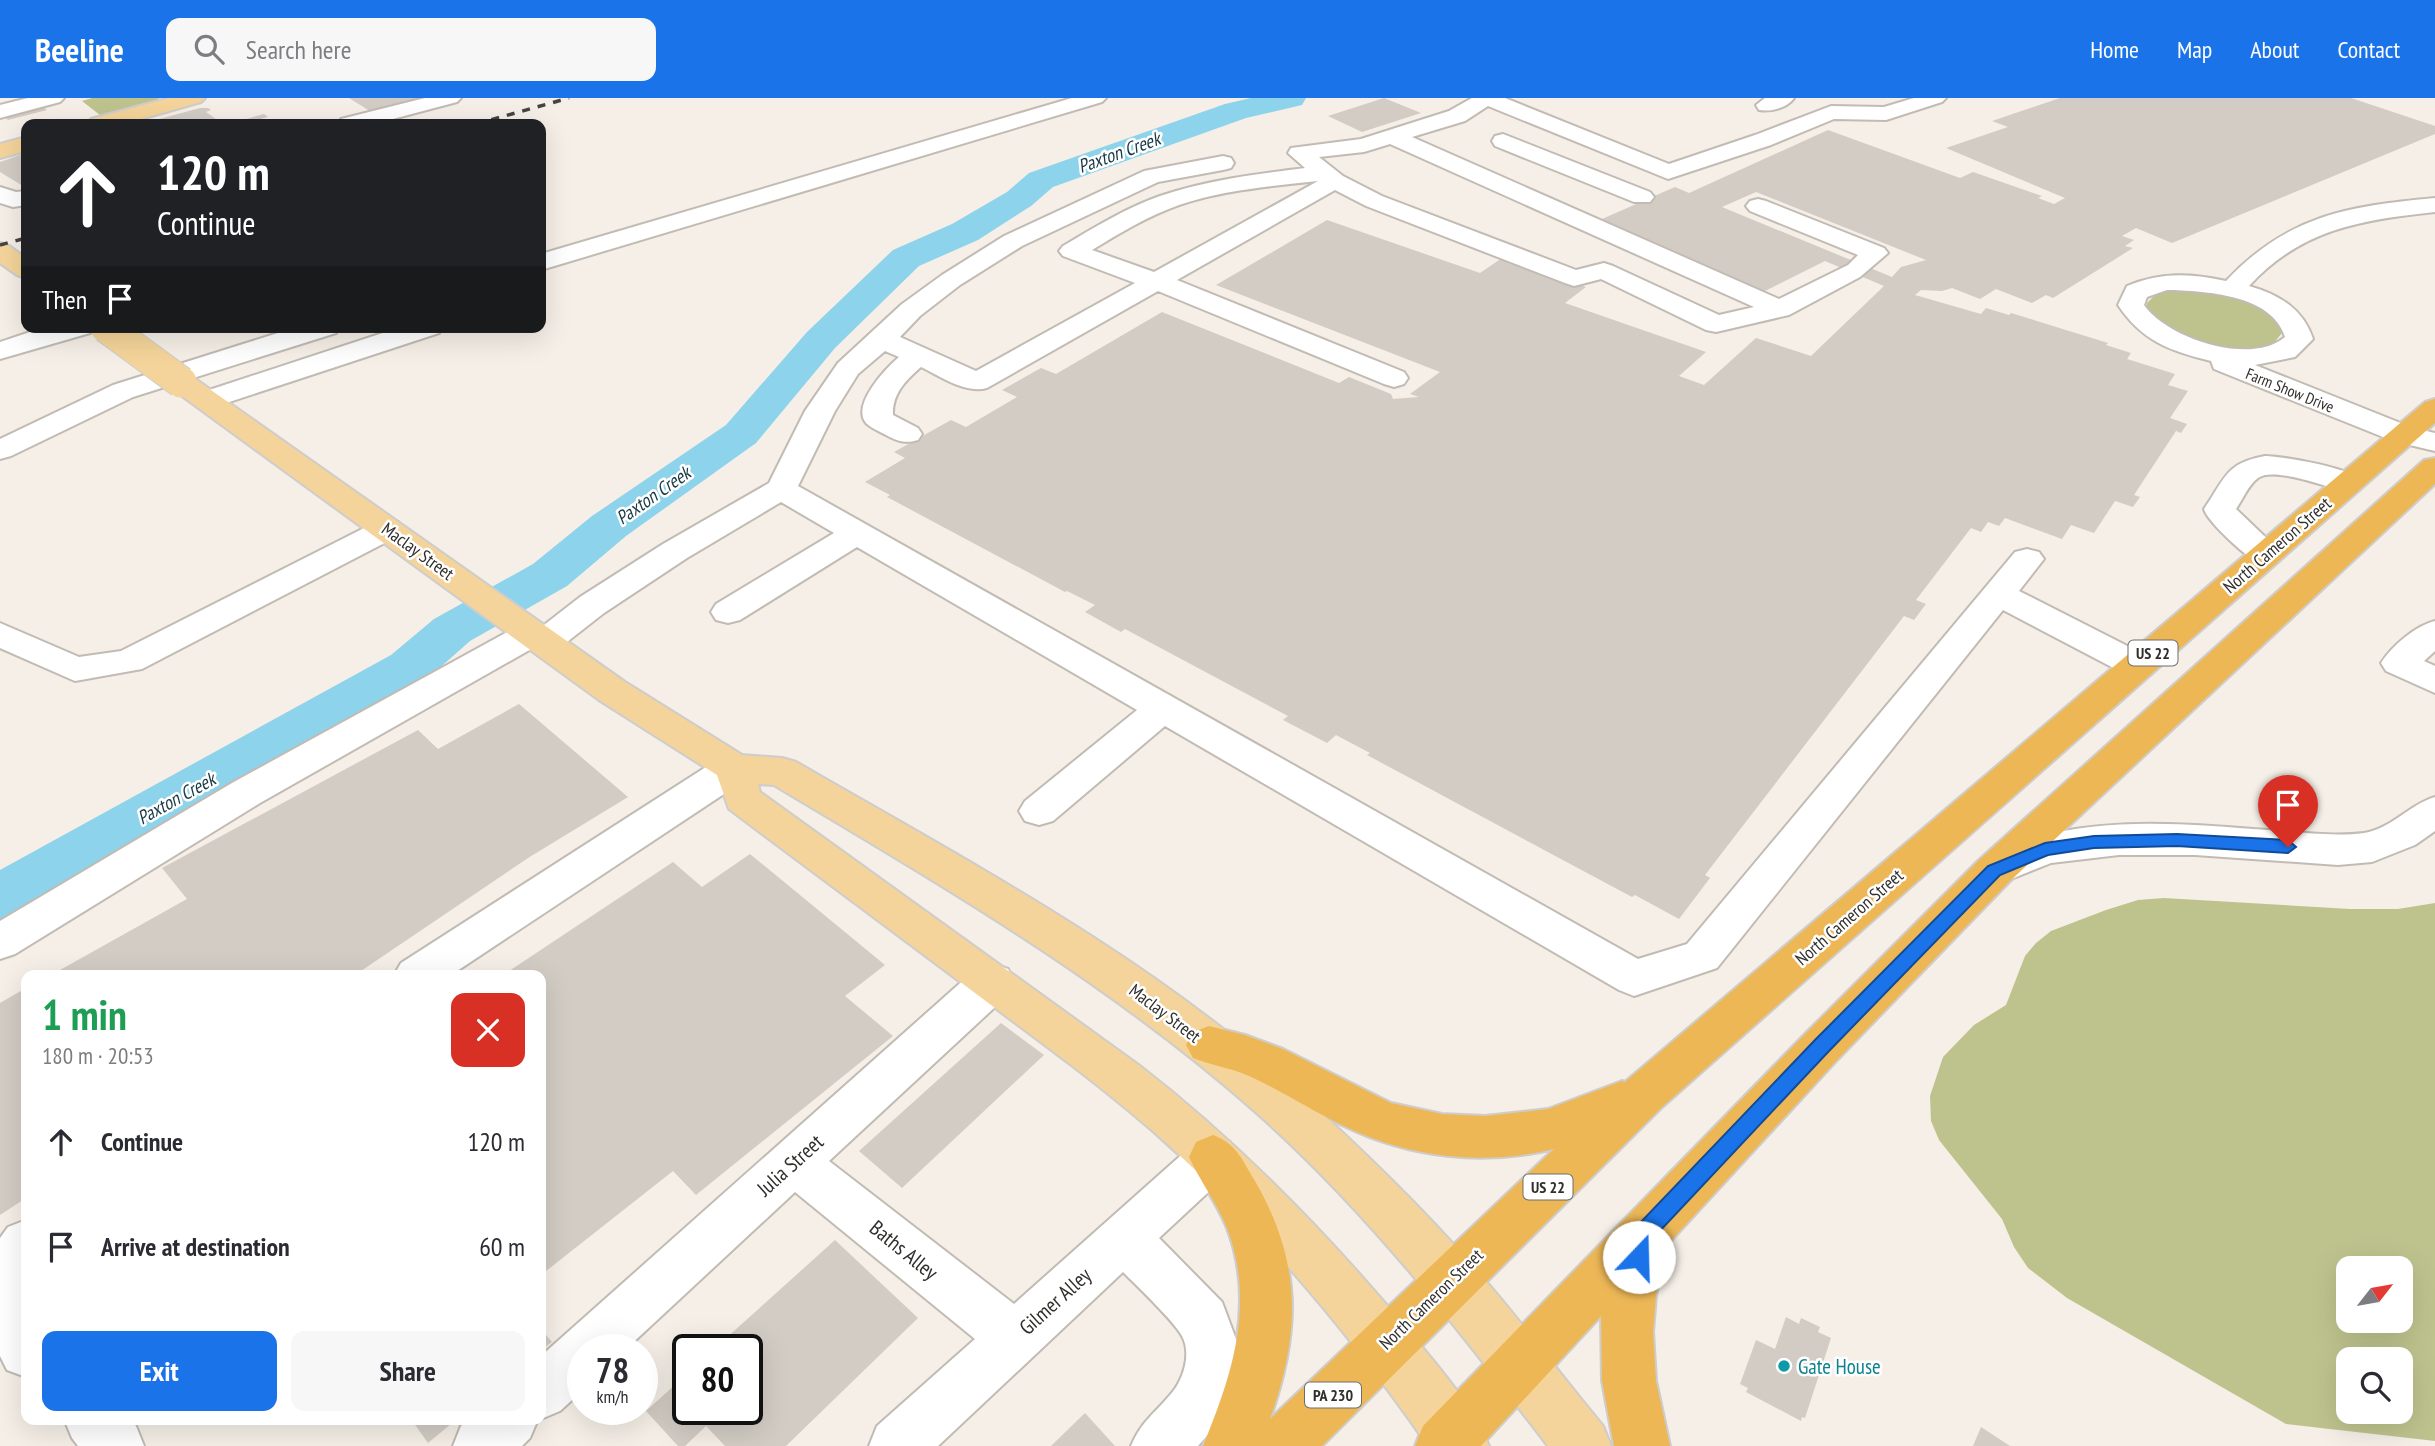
<!DOCTYPE html>
<html lang="en">
<head>
<meta charset="utf-8">
<style>
  body { margin:0; font-family:"PT Sans Narrow",sans-serif; background:#f7f7f7; color:#2b2b33; height:100vh; display:flex; flex-direction:column; font-size:26px; white-space:nowrap }
  * { box-sizing:border-box; margin:0 }
  p { font-size:23px; color:#7c7c81 }
  .icon { flex:none; width:38px; height:38px; fill:none; stroke:currentColor; stroke-width:2; stroke-linecap:round; stroke-linejoin:round }
  .map { position:relative; flex:1; overflow:hidden }
  .panel { position:absolute; left:21px; top:872px; width:525px; height:455px; display:flex; flex-direction:column; background:#fff; border-radius:14px; box-shadow:0 7px 28px #0002 }
  .panel>* { flex:none }
  .top-card { position:absolute; left:21px; top:21px; width:525px; height:214px; border-radius:14px; box-shadow:0 7px 28px #0002; background:#202124; color:#fff; overflow:hidden }
  .needle { width:46px; rotate:59deg }
  .buttons { position:absolute; left:2336px; top:1158px; display:grid; gap:14px }
  .buttons a { display:grid; place-items:center; width:77px; height:77px; border-radius:14px; background:#fff; box-shadow:0 7px 28px #0002; font-size:35px }
  .speed { position:absolute; left:567px; top:1236px; display:flex; gap:14px; font-size:35px; font-weight:700; text-align:center }
  .speed>* { display:grid; place-content:center; width:91px; height:91px; border-radius:50%; background:#fff; box-shadow:0 7px 28px #0002; line-height:1 }
  .speed small { font-size:18px; font-weight:400 }
  .speed .limit { border:4px solid #111; border-radius:10px; background:#fff; color:#111 }
  .pin { position:absolute; display:grid; place-items:center; width:60px; height:60px; color:#fff; margin:-72px -30px; border-radius:50% 50% 50% 0; rotate:-45deg; box-shadow:0 0 7px #0007 }
  .pin .icon { rotate:45deg }
  .me { position:absolute; width:77px; margin:-38px; rotate:21deg; stroke-linejoin:round; filter:drop-shadow(0 0 5px #0008) }
  .turn { display:flex; align-items:center; gap:24px; height:147px; padding:0 21px; font-size:32px }
  .turn .icon { width:91px; height:91px; stroke-width:2.5 }
  .turn b { display:block; font-size:49px; line-height:60px }
  .then { display:flex; align-items:center; height:66px; padding:0 21px; background:#0003; gap:14px; font-size:26px }
  .round { display:grid; place-items:center; flex:none; width:74px; height:74px; border-radius:14px; background:#f7f7f7 }
  .summary { display:flex; align-items:center; justify-content:space-between; height:119px; padding:0 21px }
  h1 { font-size:42px; font-weight:700; line-height:52px; color:#1e9e55 }
  .cta { display:flex; gap:14px; margin-top:auto; padding:14px 21px }
  .cta a { flex:1; height:80px; border-radius:14px; background:#1a73e8; color:#fff; font-size:28px; font-weight:700; line-height:80px; text-align:center }
  .cta a+a { background:#f7f7f7; color:#2b2b33 }
  ul { padding:0; list-style:none }
  li { display:flex; align-items:center; gap:21px; height:105px; padding:0 21px }
  li div { flex:1 }
  li b { display:block; font-size:26px }
  li em { font-style:normal }
  header { display:flex; align-items:center; gap:42px; box-sizing:border-box; height:98px; padding:0 35px; background:#1a73e8; color:#fff }
  header strong { font-size:33px }
  nav { display:flex; gap:38px; margin-inline-start:auto; font-size:24px }
  .search { width:490px; height:63px; background:#f7f7f7; display:flex; align-items:center; gap:18px; box-sizing:border-box; padding:0 24px; border-radius:14px; color:#7c7c81; font-size:26px }
  .map>svg:first-child { display:block }
  .green { fill:#bec38e; fill-rule:evenodd }
  .lines { fill:none; stroke-linecap:round; stroke-linejoin:round }
  .river { fill:#8dd3eb; fill-rule:evenodd }
  .building { fill:#d2ccc4; fill-rule:evenodd }
  .minor-casing { stroke:#c1bbb3; stroke-width:4 }
  .major-casing { stroke:#cecdcc; stroke-width:4 }
  .highway-casing { stroke:#cecdcc; stroke-width:4 }
  .minor { fill:#fff; fill-rule:evenodd }
  .major { fill:#f4d49a; fill-rule:evenodd }
  .highway { fill:#edb756; fill-rule:evenodd }
  .rail { stroke:#464440; stroke-width:3.5; stroke-dasharray:8 8; stroke-linecap:butt }
  .major-bridge-casing { stroke:#cecdcc; stroke-width:33; stroke-linecap:butt }
  .major-bridge { stroke:#f4d49a; stroke-width:31 }
  .route { fill:#1a73e8; stroke:#114b97; stroke-width:2 }
  .culture-dot { fill:#0f9aa8; stroke:#fff; stroke-width:2.5 }
  .labels { text-anchor:middle; dominant-baseline:central; stroke-width:5; stroke-linejoin:round; paint-order:stroke }
  .far-street-label { font-size:16px; fill:#312f2c; stroke:#fff }
  .shield { fill:#fff; stroke:#6f6d6b; stroke-width:2 }
  .shield-label { font-size:16px; font-weight:bold; fill:#312f2c }
  .street-label { font-size:18px; fill:#312f2c; stroke:#fff }
  .water-label { font-size:19px; font-style:italic; fill:#183944; stroke:#fff }
  .near-street-label { font-size:21px; fill:#312f2c; stroke:#fff }
  .near-culture-label { font-size:21px; fill:#0d838f; stroke:#fff; text-anchor:start }
</style>
</head>
<body>
<header>
<strong>Beeline</strong>
<div class="search"><svg class="icon" aria-label="search" viewBox="0 0 24 24"><circle cx="10" cy="10" r="6"/><path d="M15 15l6 6"/></svg>Search here</div>
<nav><a>Home</a><a>Map</a><a>About</a><a>Contact</a></nav>
</header>
<div class="map">
<svg width="2435" height="1348" viewBox="0 0 2435 1348">
  <rect width="100%" height="100%" fill="#f5efe7"/>
  <g class="green">
    <path d="M92 0H158L160 1 100 17 82 3Z"/>
    <path d="M2177 191C2204 193 2278 199 2282 235L2273 246C2244 256 2193 249 2166 231 2159 226 2153 217 2147 211V205L2156 196Z"/>
    <path d="M2164 800 2350 811H2398L2435 805V1343L2286 1326 2067 1200 2028 1170 2014 1149 2002 1121 1939 1042 1931 1023 1930 998 1943 959 1974 927 2006 907 2025 858 2036 845 2051 833 2106 812 2138 802ZM2348 1171H2401V1223H2348ZM2348 1262H2401V1314H2348Z"/>
  </g>
  <g class="lines">
    <path class="river" d="M1251 0H1306L1302 7 1246 20 1053 89 1031 108 978 142 919 168 835 250 756 345 626 438 567 488 470 543 427 581 21 816 0 823V772L391 557 434 521 533 466 592 418 726 327 807 234 893 152 952 126 1007 94 1029 75 1225 6Z"/>
  </g>
  <g class="building">
    <path d="M349 0H421V1L373 15Z"/>
    <path d="M1384 0 1421 15 1362 34 1328 18Z"/>
    <path d="M2060 0H2351L2435 28V36L2172 145 2136 130 2122 138 2134 142 2125 148 2133 150 2053 200 2046 197 2032 205 1996 191 1980 201 1952 190 1942 193 1921 192 1915 197 1981 216 1986 210 2009 217 2011 215 2108 245 2106 247 2131 255 2127 261 2175 276 2168 287 2188 293 2170 320 2187 326 2181 335 2176 333 2134 397 2140 399 2133 409 2115 403 2094 435 2071 427 2062 441 2005 420 1999 428 1988 424 1981 434 1971 430 1916 502 1926 506 1914 522 1904 518 1705 777 1710 780 1679 821 1635 797 1632 799 1367 657 1370 655 1336 637 1327 645 1283 622 1288 618 1125 531 1121 534 1085 514 1095 507 1067 493 1065 494 887 399 890 397 865 384 905 360 894 354 951 322 966 329 1017 299 1002 292 1041 270 1056 276 1162 214 1339 285 1349 279 1391 296 1393 301 1419 299 1410 296 1440 274 1216 187 1327 122 1480 175 1502 160 1586 189 1565 205 1706 254 1679 278 1704 287 1756 240 1811 258 1884 188 1825 163 1765 193 1602 121 1675 89 1689 95 1828 32 1960 80 1973 74 2042 98 2038 100 2054 106 2065 100 1946 50 2008 29 1992 23ZM1756 94 1926 162 1901 169 1892 179 1722 109Z"/>
    <path d="M43 9 47 12 8 22 0 15Z"/>
    <path d="M200 10H208L211 12 206 14 223 26H141Z"/>
    <path d="M264 16 268 19 241 26H229Z"/>
    <path d="M26 55V87L23 88 0 74V64Z"/>
    <path d="M519 606 628 699 528 760 355 877H51L187 801 162 770 418 632 438 651Z"/>
    <path d="M750 756 885 867 845 898 893 938 696 1097 673 1073 541 1177V877H503L673 764 702 789Z"/>
    <path d="M26 890V1100L0 1117V905Z"/>
    <path d="M1001 925 1044 957 902 1090 859 1053Z"/>
    <path d="M835 1142 918 1220 786 1348H725L706 1328 685 1348H678L646 1313 688 1275V1311H747V1251H714Z"/>
    <path d="M1786 1219 1799 1226 1801 1220 1820 1229 1818 1234 1831 1240 1805 1320 1802 1319 1801 1323 1746 1294 1748 1290 1740 1286 1756 1242 1775 1251Z"/>
    <path d="M541 1231 552 1244 541 1252Z"/>
    <path d="M1085 1315 1115 1348H1051Z"/>
    <path d="M411 1321H457L428 1345Z"/>
    <path d="M1981 1329 2010 1348H1973Z"/>
  </g>
  <g class="lines">
    <defs>
      <g id="minor">
        <path d="M28 0H64L60 4 0 20V7Z"/>
        <path d="M425 0H461L457 4 374 26H338L341 21Z"/>
        <path d="M1072 0H1106L1102 4 541 172V156Z"/>
        <path d="M1472 0H1505L1669 66 1755 37 1831 8 1884 9 1914 0H1946L1942 4 1886 22 1834 21 1771 47 1668 81 1488 8 1465 23 1412 39 1779 201 1848 167 1858 157 1750 113 1746 108 1750 103 1758 101 1766 103 1884 150 1888 155 1860 179 1789 217 1716 234 1706 232 1601 181 1574 188 1565 185 1366 108 1335 92 1177 182 1404 274 1408 280 1404 286 1394 289 1384 286 1158 193 987 290C965 296 940 278 921 269 906 282 892 296 893 317L918 330 922 336 918 342C905 346 897 343 886 337 879 333 871 330 866 325 851 307 886 270 899 259L885 253 858 276 835 313 798 388 1638 861 1687 846 2015 454 2027 451 2039 454 2044 461 2019 493 2151 560 2156 568 2151 576 2138 580 2125 576 2003 512 1717 870 1634 898 1619 892 1165 628 1053 723 1039 727 1025 723 1019 713 1025 703 1137 612 857 449 740 522 728 525 716 522 711 514 716 506 834 435 781 404 687 460 604 515 558 551 546 554 533 550 260 705 15 856 0 861V823L232 685 520 527 532 524 544 527 580 499 663 446 769 385 805 313 838 265 902 206 942 177 1004 138 1144 73 1223 58 1231 60 1234 65 1231 70 1223 72 1158 84 1022 148 960 187 920 218 900 239 976 273 1135 185 1063 158 1059 153 1063 148C1095 129 1126 110 1160 98 1207 82 1256 76 1305 70L1288 55 1291 50 1361 41 1449 13ZM1390 46 1754 209 1719 217 1613 168 1604 165 1576 172 1382 98 1343 78 1319 59 1364 54ZM1318 83 1154 174 1092 152C1120 135 1148 118 1179 107 1224 92 1272 88 1318 83Z"/>
        <path d="M1765 0H1794C1787 10 1771 14 1759 12L1756 7Z"/>
        <path d="M1503 36 1650 94 1654 99 1650 104H1634L1495 48 1492 43 1495 38Z"/>
        <path d="M0 89 16 94 26 93V107L13 109 0 105Z"/>
        <path d="M2435 100V114C2361 122 2301 131 2249 188 2280 197 2303 211 2313 241L2295 259 2255 267 2413 330 2435 335V353L2393 343 2214 271 2211 263C2170 253 2142 243 2118 207L2127 188C2160 174 2191 175 2226 183 2288 117 2349 108 2435 100ZM2167 192C2204 193 2272 196 2285 239 2251 268 2168 241 2144 207L2147 199Z"/>
        <path d="M45 229H93L90 235 0 261V244Z"/>
        <path d="M297 229H339L336 235 133 299 11 358 0 361V341L113 287Z"/>
        <path d="M401 229H442L439 235 217 308 207 311 197 308 193 302 197 296Z"/>
        <path d="M2265 358C2285 359 2352 369 2364 385L2359 392 2348 394C2329 390 2274 368 2258 380 2248 387 2243 401 2236 411L2283 456 2279 463C2271 465 2264 467 2256 463 2244 457 2207 423 2204 411 2225 381 2225 365 2265 358Z"/>
        <path d="M387 421 398 424 403 431 398 438 142 571 75 583 0 550V525L79 559 121 553 376 424Z"/>
        <path d="M2435 523V553L2424 563 2435 568V595L2386 573 2381 565C2392 548 2415 528 2435 523Z"/>
        <path d="M734 656 748 660 753 670 748 680 451 877H394L401 865 720 660Z"/>
        <path d="M2435 699V733L2415 747 2372 764 2338 767 2195 757H2119L2051 765 1996 787 1981 783 1975 772C1983 758 1995 755 2009 749 2089 716 2184 726 2268 732 2300 734 2333 739 2364 735 2391 731 2410 706 2435 699Z"/>
        <path d="M992 866 1008 871 1014 884 1008 897 829 1063 1014 1206 1196 1044 1213 1037 1230 1044 1237 1059 1230 1074 1159 1140 1222 1204 1240 1252 1236 1282 1228 1301 1210 1334 1198 1348H1131C1142 1323 1153 1317 1170 1297 1183 1283 1192 1256 1182 1238 1173 1222 1138 1189 1123 1174L938 1348H869L877 1328 975 1241 795 1094 626 1251H583V1292L560 1313 541 1321V1258L976 871Z"/>
        <path d="M26 1122V1279L7 1272 0 1258V1140L8 1129Z"/>
        <path d="M64 1321H129L136 1328 144 1348H78L72 1340Z"/>
        <path d="M469 1321H538L530 1340 522 1348H453L461 1328Z"/>
      </g>
      <g id="major">
        <path d="M170 0H205L201 4 123 26H88L91 21Z"/>
        <path d="M26 39V53L0 60V46Z"/>
        <path d="M0 145 9 148 26 160V180L17 177 0 165Z"/>
        <path d="M181 275 191 278 625 584 742 657 782 660 796 664C967 763 1148 858 1296 992 1356 1046 1416 1103 1469 1164 1516 1216 1558 1274 1603 1328L1611 1348H1548C1459 1232 1369 1115 1259 1017 1112 886 943 788 774 687L758 686 760 694 1140 968C1239 1045 1326 1134 1406 1230 1436 1266 1471 1305 1489 1348H1428C1349 1234 1258 1126 1154 1034 1101 988 1044 946 987 904 901 839 815 776 729 711L717 677 599 602 171 290 167 284 171 278Z"/>
      </g>
      <g id="highway">
        <path d="M2435 301V325L1661 1010 1322 1348H1203C1232 1277 1256 1206 1227 1130 1217 1105 1200 1083 1189 1059L1196 1044 1213 1037C1237 1046 1242 1062 1255 1083 1302 1165 1301 1233 1270 1321L1554 1051C1483 1068 1410 1060 1344 1028 1312 1013 1282 993 1249 978 1231 970 1211 967 1193 960L1186 947 1193 934 1209 928 1245 937 1283 951 1391 1005 1442 1016 1485 1018 1548 1011 1622 983 1625 984 2425 304Z"/>
        <path d="M2435 360V386L2009 784 1838 961 1668 1146 1656 1197 1653 1234 1656 1283 1670 1348H1614L1602 1283 1601 1218 1481 1348H1415L1423 1328 1806 935 1979 762 2424 362Z"/>
      </g>
    </defs>
    <use href="#minor" class="minor-casing"/>
    <use href="#major" class="major-casing"/>
    <use href="#highway" class="highway-casing"/>
    <use href="#minor" class="minor"/>
    <use href="#major" class="major"/>
    <use href="#highway" class="highway"/>
    <g class="rail">
      <path d="M476 26 569 0"/>
      <path d="M0 147 26 140"/>
    </g>
    <defs>
      <path id="major-bridge" d="M106 229 181 284"/>
    </defs>
    <use href="#major-bridge" class="major-bridge-casing"/>
    <use href="#major-bridge" class="major-bridge"/>
  </g>
  <path class="route" d="M2177 736 2288 742 2296 749 2288 755 2177 748 2094 750 2048 757 2000 777 1829 953 1656 1137 1647 1166 1639 1169 1632 1166 1629 1159 1639 1126 1815 942 1988 768 2045 745 2094 738Z"/>
  <circle class="culture-dot" cx="1784" cy="1268" r="7"/>
  <g class="labels">
    <g class="far-street-label">
      <text transform="translate(2290 292) rotate(22)">Farm Show Drive</text>
    </g>
    <g class="shield">
      <rect x="2128.5" y="542.5" width="49" height="25" rx="5"/>
      <rect x="1523.5" y="1076.5" width="49" height="25" rx="5"/>
      <rect x="1305" y="1284.5" width="56" height="25" rx="5"/>
    </g>
    <g class="shield-label">
      <text x="2153" y="555">US 22</text>
      <text x="1548" y="1089">US 22</text>
      <text x="1333" y="1297">PA 230</text>
    </g>
    <g class="street-label">
      <text transform="translate(2277 447) rotate(-41)">North Cameron Street</text>
      <text transform="translate(418 453) rotate(36)">Maclay Street</text>
      <text transform="translate(1849 819) rotate(-41)">North Cameron Street</text>
      <text transform="translate(1165 915) rotate(37)">Maclay Street</text>
      <text transform="translate(1431 1201) rotate(-44)">North Cameron Street</text>
    </g>
    <g class="water-label">
      <text transform="translate(1119 54) rotate(-20)">Paxton Creek</text>
      <text transform="translate(653 397) rotate(-35)">Paxton Creek</text>
      <text transform="translate(176 700) rotate(-29)">Paxton Creek</text>
    </g>
    <g class="near-street-label">
      <text transform="translate(790 1067) rotate(-42)">Julia Street</text>
      <text transform="translate(904 1152) rotate(39)">Baths Alley</text>
      <text transform="translate(1055 1203) rotate(-42)">Gilmer Alley</text>
    </g>
    <g class="near-culture-label">
      <text x="1798" y="1268">Gate House</text>
    </g>
  </g>
</svg>
<div class="buttons">
<a><svg class="needle" viewBox="-14 -14 28 28"><path d="M0-13l5 13h-10z" fill="#e53935"/><path d="M0 13l5-13h-10z" fill="#7c7c81"/></svg></a>
<a><svg class="icon" aria-label="search" viewBox="0 0 24 24"><circle cx="10" cy="10" r="6"/><path d="M15 15l6 6"/></svg></a>
</div>
<div class="speed"><div>78<small>km/h</small></div><div class="limit">80</div></div>
<div class="pin" style="left:2288px;top:749px;background:#d93025"><svg class="icon" aria-label="arrive" viewBox="0 0 24 24"><path d="M6 21V4h12l-3 4 3 4H6"/></svg></div>
<svg class="me" style="left:1639px;top:1159px" viewBox="-20 -20 40 40"><circle r="19" fill="#fff"/><path d="M0-13L10 11 0 6-10 11z" fill="#1a73e8"/></svg>
<div class="top-card">
<div class="turn"><svg class="icon" aria-label="ahead" viewBox="0 0 24 24"><path d="M12 20V5M6 11l6-6 6 6"/></svg><div><b>120 m</b>Continue</div></div>
<div class="then">Then<svg class="icon" aria-label="arrive" viewBox="0 0 24 24"><path d="M6 21V4h12l-3 4 3 4H6"/></svg></div>
</div>
<section class="panel">
<div class="summary"><div><h1>1 min</h1><p>180 m · 20:53</p></div><a class="round" style="background:#d93025;color:#fff"><svg class="icon" aria-label="close" viewBox="0 0 24 24"><path d="M6 6l12 12M18 6L6 18"/></svg></a></div>
<ul>
<li><svg class="icon" aria-label="ahead" viewBox="0 0 24 24"><path d="M12 20V5M6 11l6-6 6 6"/></svg><div><b>Continue</b></div><em>120 m</em></li>
<li><svg class="icon" aria-label="arrive" viewBox="0 0 24 24"><path d="M6 21V4h12l-3 4 3 4H6"/></svg><div><b>Arrive at destination</b></div><em>60 m</em></li>
</ul>
<div class="cta"><a>Exit</a><a>Share</a></div>
</section>
</div>
</body>
</html>
